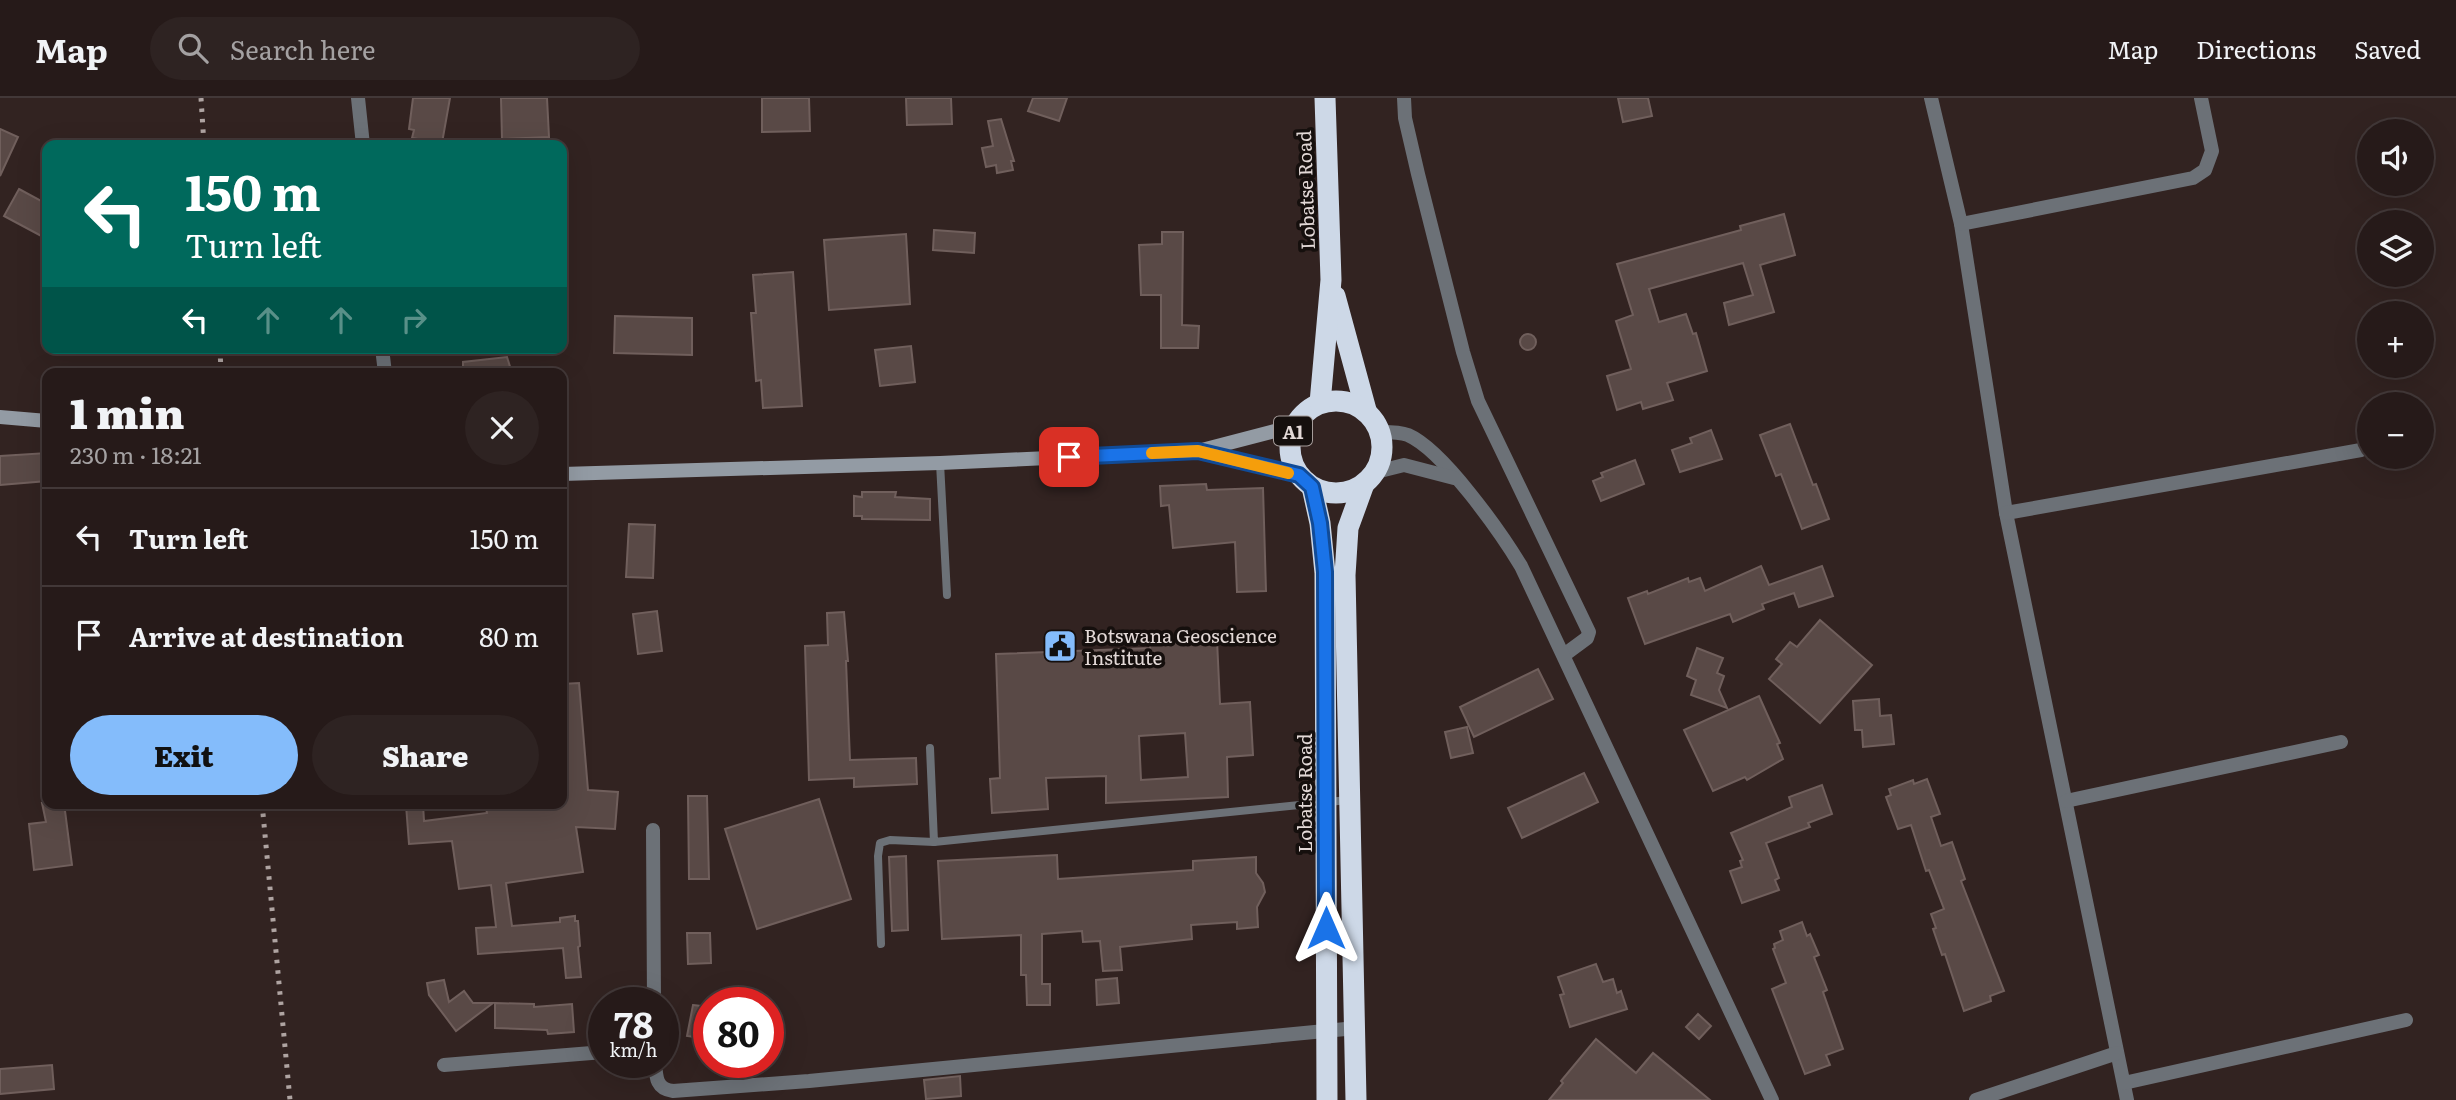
<!DOCTYPE html>
<html lang="en">
<head>
<meta charset="utf-8">
<style>
  body { margin:0; font-family:Literata,serif; background:#2e2322; color:#f1f3f6; height:100vh; display:flex; flex-direction:column; font-size:26px; white-space:nowrap }
  * { box-sizing:border-box; margin:0 }
  p { font-size:23px; color:#a4a1a2 }
  .icon { flex:none; width:38px; height:38px; fill:none; stroke:currentColor; stroke-width:2; stroke-linecap:round; stroke-linejoin:round }
  .map { position:relative; flex:1; overflow:hidden }
  .drawer { position:absolute; left:42px; top:270px; width:525px; height:441px; display:flex; flex-direction:column; background:#261a19; border-radius:14px; box-shadow:0 7px 28px #0002,0 0 0 2px #423838 }
  .drawer>* { flex:none }
  .guide { position:absolute; left:42px; top:42px; width:525px; height:214px; border-radius:14px; box-shadow:0 7px 28px #0002,0 0 0 2px #423838; background:#00695c; color:#fff; overflow:hidden }
  .controls { position:absolute; left:2357px; top:21px; display:grid; gap:14px }
  .controls a { display:grid; place-items:center; width:77px; height:77px; border-radius:50%; background:#261a19; box-shadow:0 7px 28px #0002,0 0 0 2px #423838; font-size:35px }
  .speed { position:absolute; left:588px; top:889px; display:flex; gap:14px; font-size:35px; font-weight:700; text-align:center }
  .speed>* { display:grid; place-content:center; width:91px; height:91px; border-radius:50%; background:#261a19; box-shadow:0 7px 28px #0002,0 0 0 2px #423838; line-height:1 }
  .speed small { font-size:18px; font-weight:400 }
  .speed .limit { border:10px solid #d22; background:#fff; color:#111 }
  .pin { position:absolute; display:grid; place-items:center; width:60px; height:60px; color:#fff; margin:-30px; border-radius:14px; box-shadow:0 4px 10px #0006 }
  .me { position:absolute; width:77px; margin:-38px; rotate:0deg; stroke-linejoin:round; filter:drop-shadow(0 0 5px #0008) }
  .turn { display:flex; align-items:center; gap:24px; height:147px; padding:0 28px; font-size:32px }
  .turn .icon { width:91px; height:91px; stroke-width:2.5 }
  .turn b { display:block; font-size:49px; line-height:60px }
  .lanes { display:flex; align-items:center; height:66px; padding:0 28px; background:#0003; justify-content:center; gap:35px; direction:ltr }
  .lanes .off { opacity:.35 }
  .round { display:grid; place-items:center; flex:none; width:74px; height:74px; border-radius:37px; background:#2e2322 }
  .overview { display:flex; align-items:center; justify-content:space-between; height:119px; padding:0 28px }
  h1 { font-size:42px; font-weight:800; line-height:52px }
  .primary-button { display:flex; gap:14px; margin-top:auto; padding:14px 28px }
  .primary-button a { flex:1; height:80px; border-radius:42px; background:#84bcfb; color:#111; font-size:28px; font-weight:800; line-height:80px; text-align:center }
  .primary-button a+a { background:#2e2322; color:#f1f3f6 }
  ul { padding:0; list-style:none }
  li { display:flex; align-items:center; gap:21px; height:98px; padding:0 28px; border-top:2px solid #423838 }
  li div { flex:1 }
  li b { display:block; font-size:26px }
  li em { font-style:normal }
  header { display:flex; align-items:center; gap:42px; box-sizing:border-box; height:98px; padding:0 35px; background:#261a19; border-bottom:2px solid #423838 }
  header strong { font-size:33px }
  nav { display:flex; gap:38px; margin-inline-start:auto; font-size:24px }
  .search { width:490px; height:63px; background:#2e2322; display:flex; align-items:center; gap:18px; box-sizing:border-box; padding:0 24px; border-radius:38px; color:#a4a1a2; font-size:26px }
  .map>svg:first-child { display:block }
  .building { fill:#594946; stroke:#705f5c; stroke-width:2; fill-rule:evenodd }
  .lines { fill:none; stroke-linecap:round; stroke-linejoin:round }
  .lane { stroke:#6c7177; stroke-width:8 }
  .street { stroke:#6c7177; stroke-width:14 }
  .secondary { stroke:#939ba4; stroke-width:14 }
  .highway { stroke:#cdd8e7; stroke-width:21 }
  .rail { stroke:#afa4a2; stroke-width:5; stroke-dasharray:3.5 7; stroke-linecap:butt }
  .route-casing { stroke:#114b97; stroke-width:18 }
  .route { stroke:#1a73e8; stroke-width:12 }
  .slow { stroke:#f59e0b; stroke-width:12 }
  .labels { text-anchor:middle; dominant-baseline:central; stroke-width:7; stroke-linejoin:round; paint-order:stroke }
  .shield { fill:#150f0d; stroke:#a59c9a; stroke-width:2 }
  .shield-label { font-size:18px; font-weight:bold; fill:#e3d9d7 }
  .street-label { font-size:19px; fill:#e3d9d7; stroke:#150f0d }
  .poi-label { font-size:19px; fill:#e3d9d7; stroke:#150f0d; text-anchor:start }
</style>
</head>
<body>
<header>
<strong>Map</strong>
<div class="search"><svg class="icon" aria-label="search" viewBox="0 0 24 24"><circle cx="10" cy="10" r="6"/><path d="M15 15l6 6"/></svg>Search here</div>
<nav><a>Map</a><a>Directions</a><a>Saved</a></nav>
</header>
<div class="map">
<svg width="2456" height="1002" viewBox="0 0 2456 1002">
  <rect width="100%" height="100%" fill="#322321"/>
  <g class="building">
    <path d="M413 0H450L442 45 412 40 414 32 409 31Z"/>
    <path d="M501 0H547L549 39 502 41Z"/>
    <path d="M762 0H809L810 33 762 34Z"/>
    <path d="M906 0H951L952 26 907 27Z"/>
    <path d="M1033 0H1067L1059 23 1028 13Z"/>
    <path d="M1618 0H1648L1652 18 1623 24Z"/>
    <path d="M1001 21 1014 63H1011L1013 72 997 75 996 67 986 69 982 50 993 48 988 23Z"/>
    <path d="M0 31 18 39 0 78Z"/>
    <path d="M19 91 47 106V141L4 118Z"/>
    <path d="M1784 116 1795 157 1760 167 1774 214 1729 227 1724 205 1753 197 1743 165 1649 191 1659 224 1686 216 1693 236 1696 235 1707 273 1667 285 1673 302 1643 311 1641 304 1617 312 1607 278 1631 271 1616 223 1633 217 1617 166 1741 132 1740 128Z"/>
    <path d="M934 132 975 135 974 155 933 152Z"/>
    <path d="M1162 134H1183L1182 227 1199 228 1198 250H1161V197H1141L1139 147 1162 146Z"/>
    <path d="M906 136 910 206 829 212 824 142Z"/>
    <path d="M793 174 802 308 763 310 761 282 756 283 751 215H756L753 177Z"/>
    <path d="M615 218 692 220V257L614 255Z"/>
    <circle cx="1528" cy="244" r="8"/>
    <path d="M911 248 915 284 880 288 875 252Z"/>
    <path d="M507 259 512 275H463V264Z"/>
    <path d="M1790 326 1813 387 1816 386 1829 421 1802 431 1781 376 1776 378 1760 337Z"/>
    <path d="M1711 332 1722 361 1680 374 1672 352 1692 345 1690 340Z"/>
    <path d="M47 355V383L0 387V358Z"/>
    <path d="M1635 362 1644 386 1601 403 1593 383 1603 379 1601 375Z"/>
    <path d="M1206 386 1207 392 1263 390 1266 493 1237 494 1235 444 1173 450 1169 407 1161 408 1160 388Z"/>
    <path d="M862 394H896L895 399 930 401V422L862 421V418H854V398L862 399Z"/>
    <path d="M629 426 655 427 653 480 626 479Z"/>
    <path d="M1761 468 1769 487 1822 468 1833 498 1799 509 1794 495 1762 506 1764 511 1733 524 1730 516 1645 546 1628 500 1647 493 1648 496 1688 480 1689 484 1700 480 1705 493Z"/>
    <path d="M657 513 662 553 638 556 633 516Z"/>
    <path d="M844 514 848 563H846L850 662 916 660 917 686 854 689V680L809 682 805 548 828 547 827 515Z"/>
    <path d="M1820 522 1872 567 1820 625 1769 581 1782 566 1776 561 1790 544 1797 549Z"/>
    <path d="M1217 542 1220 606 1250 604 1253 657 1227 659 1228 699 1106 705V678L1046 680 1048 711 992 715 990 681 1000 680 996 556 1150 550V547ZM1185 635 1188 679 1141 682 1139 638Z"/>
    <path d="M1697 550 1723 560 1717 575 1724 578 1719 592 1727 610 1691 597 1696 582 1687 578Z"/>
    <path d="M1538 571 1553 601 1474 639 1460 609Z"/>
    <path d="M579 585 588 692 618 694 615 731 576 729 583 774 506 785 512 828 560 824V820L575 818V823H578L580 848 578 849 581 879 566 880 563 850 478 856 476 830 496 829 491 787 459 791 452 743 409 746 406 707 423 706 424 723 487 715 485 705H562V586Z"/>
    <path d="M1759 598 1780 645 1777 646 1783 661 1747 682 1745 679 1713 693 1684 632Z"/>
    <path d="M1879 601 1880 618 1891 617 1894 646 1863 649 1862 632H1855L1853 603Z"/>
    <path d="M1467 629 1473 655 1451 660 1445 634Z"/>
    <path d="M1584 675 1598 704 1522 740 1508 710Z"/>
    <path d="M1927 681 1940 716 1931 719 1941 748 1952 744 1965 781 1961 783 2004 893 1990 898 1991 903 1964 913 1945 856 1942 857 1933 831 1936 830 1931 816 1944 811 1929 772 1926 773 1911 727 1898 731 1886 699 1891 697 1889 691 1913 682 1914 686Z"/>
    <path d="M1822 687 1832 716 1808 725 1810 729 1766 745 1779 780 1775 782 1779 792 1742 805 1730 773 1742 769 1740 763 1743 762 1731 735 1792 709 1789 699Z"/>
    <path d="M688 698H707L709 781H689Z"/>
    <path d="M819 701 851 801 757 831 725 731Z"/>
    <path d="M42 705H64L72 767 34 772 29 726 46 724Z"/>
    <path d="M1057 757 1058 781 1193 772V763L1256 759V775L1263 785 1265 794 1257 809 1258 829 1237 831V824L1191 827 1192 841 1120 849 1122 872 1103 873 1100 843 1083 844 1082 833 1042 836V886H1050V907H1027L1026 877H1021V837L942 841 938 763Z"/>
    <path d="M906 758 908 832 892 833 889 759Z"/>
    <path d="M1802 824 1807 838 1810 836 1819 857 1814 859 1827 892 1823 894 1843 951 1826 957 1830 967 1805 976 1772 891 1786 885 1773 851 1775 850 1774 846 1783 842 1780 833Z"/>
    <path d="M687 835H710L711 865 688 866Z"/>
    <path d="M1596 866 1603 884 1613 881 1617 895 1621 893 1627 911 1570 929 1560 897 1564 896 1558 879Z"/>
    <path d="M1117 880 1119 905 1097 907 1096 882Z"/>
    <path d="M444 882 449 904 464 893 473 905H493L456 933 429 897 427 885Z"/>
    <path d="M495 905 534 906V909L572 906 574 934 548 936 547 932 495 930Z"/>
    <path d="M693 907 709 909V941L687 938Z"/>
    <path d="M1698 916 1711 928 1699 941 1686 929Z"/>
    <path d="M1596 941 1636 975 1653 955 1710 1002H1549L1563 985 1561 983Z"/>
    <path d="M52 967 54 991 0 996V971Z"/>
    <path d="M960 978 961 998 926 1001 924 982Z"/>
  </g>
  <g class="lines">
    <g class="lane">
      <path d="M940 365 947 497"/>
      <path d="M930 650 934 744 1348 702"/>
      <path d="M881 846 878 758 880 745 890 742 934 744"/>
    </g>
    <g class="street">
      <path d="M358 0 363 47"/>
      <path d="M1404 0 1405 20 1418 76 1463 254 1478 303 1589 534 1587 540 1564 557"/>
      <path d="M1931 0 1961 126 2006 415 2127 1002"/>
      <path d="M1961 126 2193 80 2205 72 2212 53 2201 0"/>
      <path d="M382 250 385 275"/>
      <path d="M1381 334C1389 334 1400 334 1408 337 1443 352 1501 435 1521 468L1772 1002"/>
      <path d="M1376 374 1404 367 1454 380"/>
      <path d="M2006 415 2361 352"/>
      <path d="M2066 703 2341 644"/>
      <path d="M653 732 654 905"/>
      <path d="M655 964C656 979 656 991 673 993L809 983 1356 930"/>
      <path d="M444 967 604 954"/>
      <path d="M2124 985 2406 922"/>
      <path d="M1976 1002 2117 955"/>
    </g>
    <g class="secondary">
      <path d="M0 319 47 323"/>
      <path d="M1200 353 1299 377"/>
      <path d="M562 376 940 365 1198 353 1294 328"/>
    </g>
    <g class="highway">
      <path d="M1335 198 1366 312"/>
      <circle cx="1336" cy="349" r="46"/>
      <path d="M1320 305 1331 182 1325 0"/>
      <path d="M1312 389 1320 425 1325 475 1327 1002"/>
      <path d="M1356 1002 1345 477 1348 430 1364 386"/>
    </g>
    <g class="rail">
      <path d="M201 0 204 47"/>
      <path d="M220 250 221 275"/>
      <path d="M262 705 290 1002"/>
    </g>
  </g>
  <g class="lines">
    <defs>
      <path id="route" d="M1069 359 1198 353 1299 377 1312 389 1320 425 1325 474 1326 830"/>
    </defs>
    <use href="#route" class="route-casing"/>
    <use href="#route" class="route"/>
    <path class="slow" d="M1152 355 1198 353 1288 375"/>
  </g>
  <defs>
    <symbol id="civic-square" viewBox="-11 -11 22 22"><rect x="-9" y="-9" width="18" height="18" rx="4" fill="#84bcfb" stroke="#150f0d"/><path d="M-.6-6.5H3V-4.5H.6V-3L4-1V1h2V6H-6V1h2V-1L-.6-3ZM-1.2 2.5V6h2.4V2.5Z" fill="#111"/></symbol>
  </defs>
  <g fill-rule="evenodd">
    <use href="#civic-square" x="1041" y="529" width="38" height="38"/>
  </g>
  <g class="labels">
    <rect class="shield" x="1274" y="318.5" width="38" height="29" rx="5"/>
    <g class="shield-label">
      <text x="1293" y="333">A1</text>
    </g>
    <g class="street-label">
      <text transform="translate(1305 92) rotate(-92)">Lobatse Road</text>
      <text transform="translate(1304 695) rotate(-90)">Lobatse Road</text>
    </g>
    <g class="poi-label">
      <text x="1084" y="537">Botswana Geoscience<tspan x="1084" dy="22">Institute</tspan></text>
    </g>
  </g>
</svg>
<div class="controls">
<a><svg class="icon" aria-label="sound" viewBox="0 0 24 24"><path d="M4 9h4l5-4v14l-5-4H4zM17 9q2 3 0 6"/></svg></a>
<a><svg class="icon" aria-label="layers" viewBox="0 0 24 24"><path d="M12 4l9 5-9 5-9-5zM3 14l9 5 9-5"/></svg></a>
<a>+</a>
<a>−</a>
</div>
<div class="speed"><div>78<small>km/h</small></div><div class="limit">80</div></div>
<div class="pin" style="left:1069px;top:359px;background:#d93025"><svg class="icon" aria-label="arrive" viewBox="0 0 24 24"><path d="M6 21V4h12l-3 4 3 4H6"/></svg></div>
<svg class="me" style="left:1326px;top:830px" viewBox="-20 -20 40 40"><path d="M0-17L14 15 0 8-14 15z" fill="#1a73e8" stroke="#fff" stroke-width="4"/></svg>
<div class="guide">
<div class="turn"><svg class="icon" aria-label="left" viewBox="0 0 24 24"><path d="M17 20v-9H6M10 6l-5 5 5 5"/></svg><div><b>150 m</b>Turn left</div></div>
<div class="lanes"><svg class="icon" aria-label="left" viewBox="0 0 24 24"><path d="M17 20v-9H6M10 6l-5 5 5 5"/></svg><svg class="icon off" aria-label="ahead" viewBox="0 0 24 24"><path d="M12 20V5M6 11l6-6 6 6"/></svg><svg class="icon off" aria-label="ahead" viewBox="0 0 24 24"><path d="M12 20V5M6 11l6-6 6 6"/></svg><svg class="icon off" aria-label="right" viewBox="0 0 24 24"><path d="M7 20v-9h11M14 6l5 5-5 5"/></svg></div>
</div>
<section class="drawer">
<div class="overview"><div><h1>1 min</h1><p>230 m · 18:21</p></div><a class="round"><svg class="icon" aria-label="close" viewBox="0 0 24 24"><path d="M6 6l12 12M18 6L6 18"/></svg></a></div>
<ul>
<li><svg class="icon" aria-label="left" viewBox="0 0 24 24"><path d="M17 20v-9H6M10 6l-5 5 5 5"/></svg><div><b>Turn left</b></div><em>150 m</em></li>
<li><svg class="icon" aria-label="arrive" viewBox="0 0 24 24"><path d="M6 21V4h12l-3 4 3 4H6"/></svg><div><b>Arrive at destination</b></div><em>80 m</em></li>
</ul>
<div class="primary-button"><a>Exit</a><a>Share</a></div>
</section>
</div>
</body>
</html>
